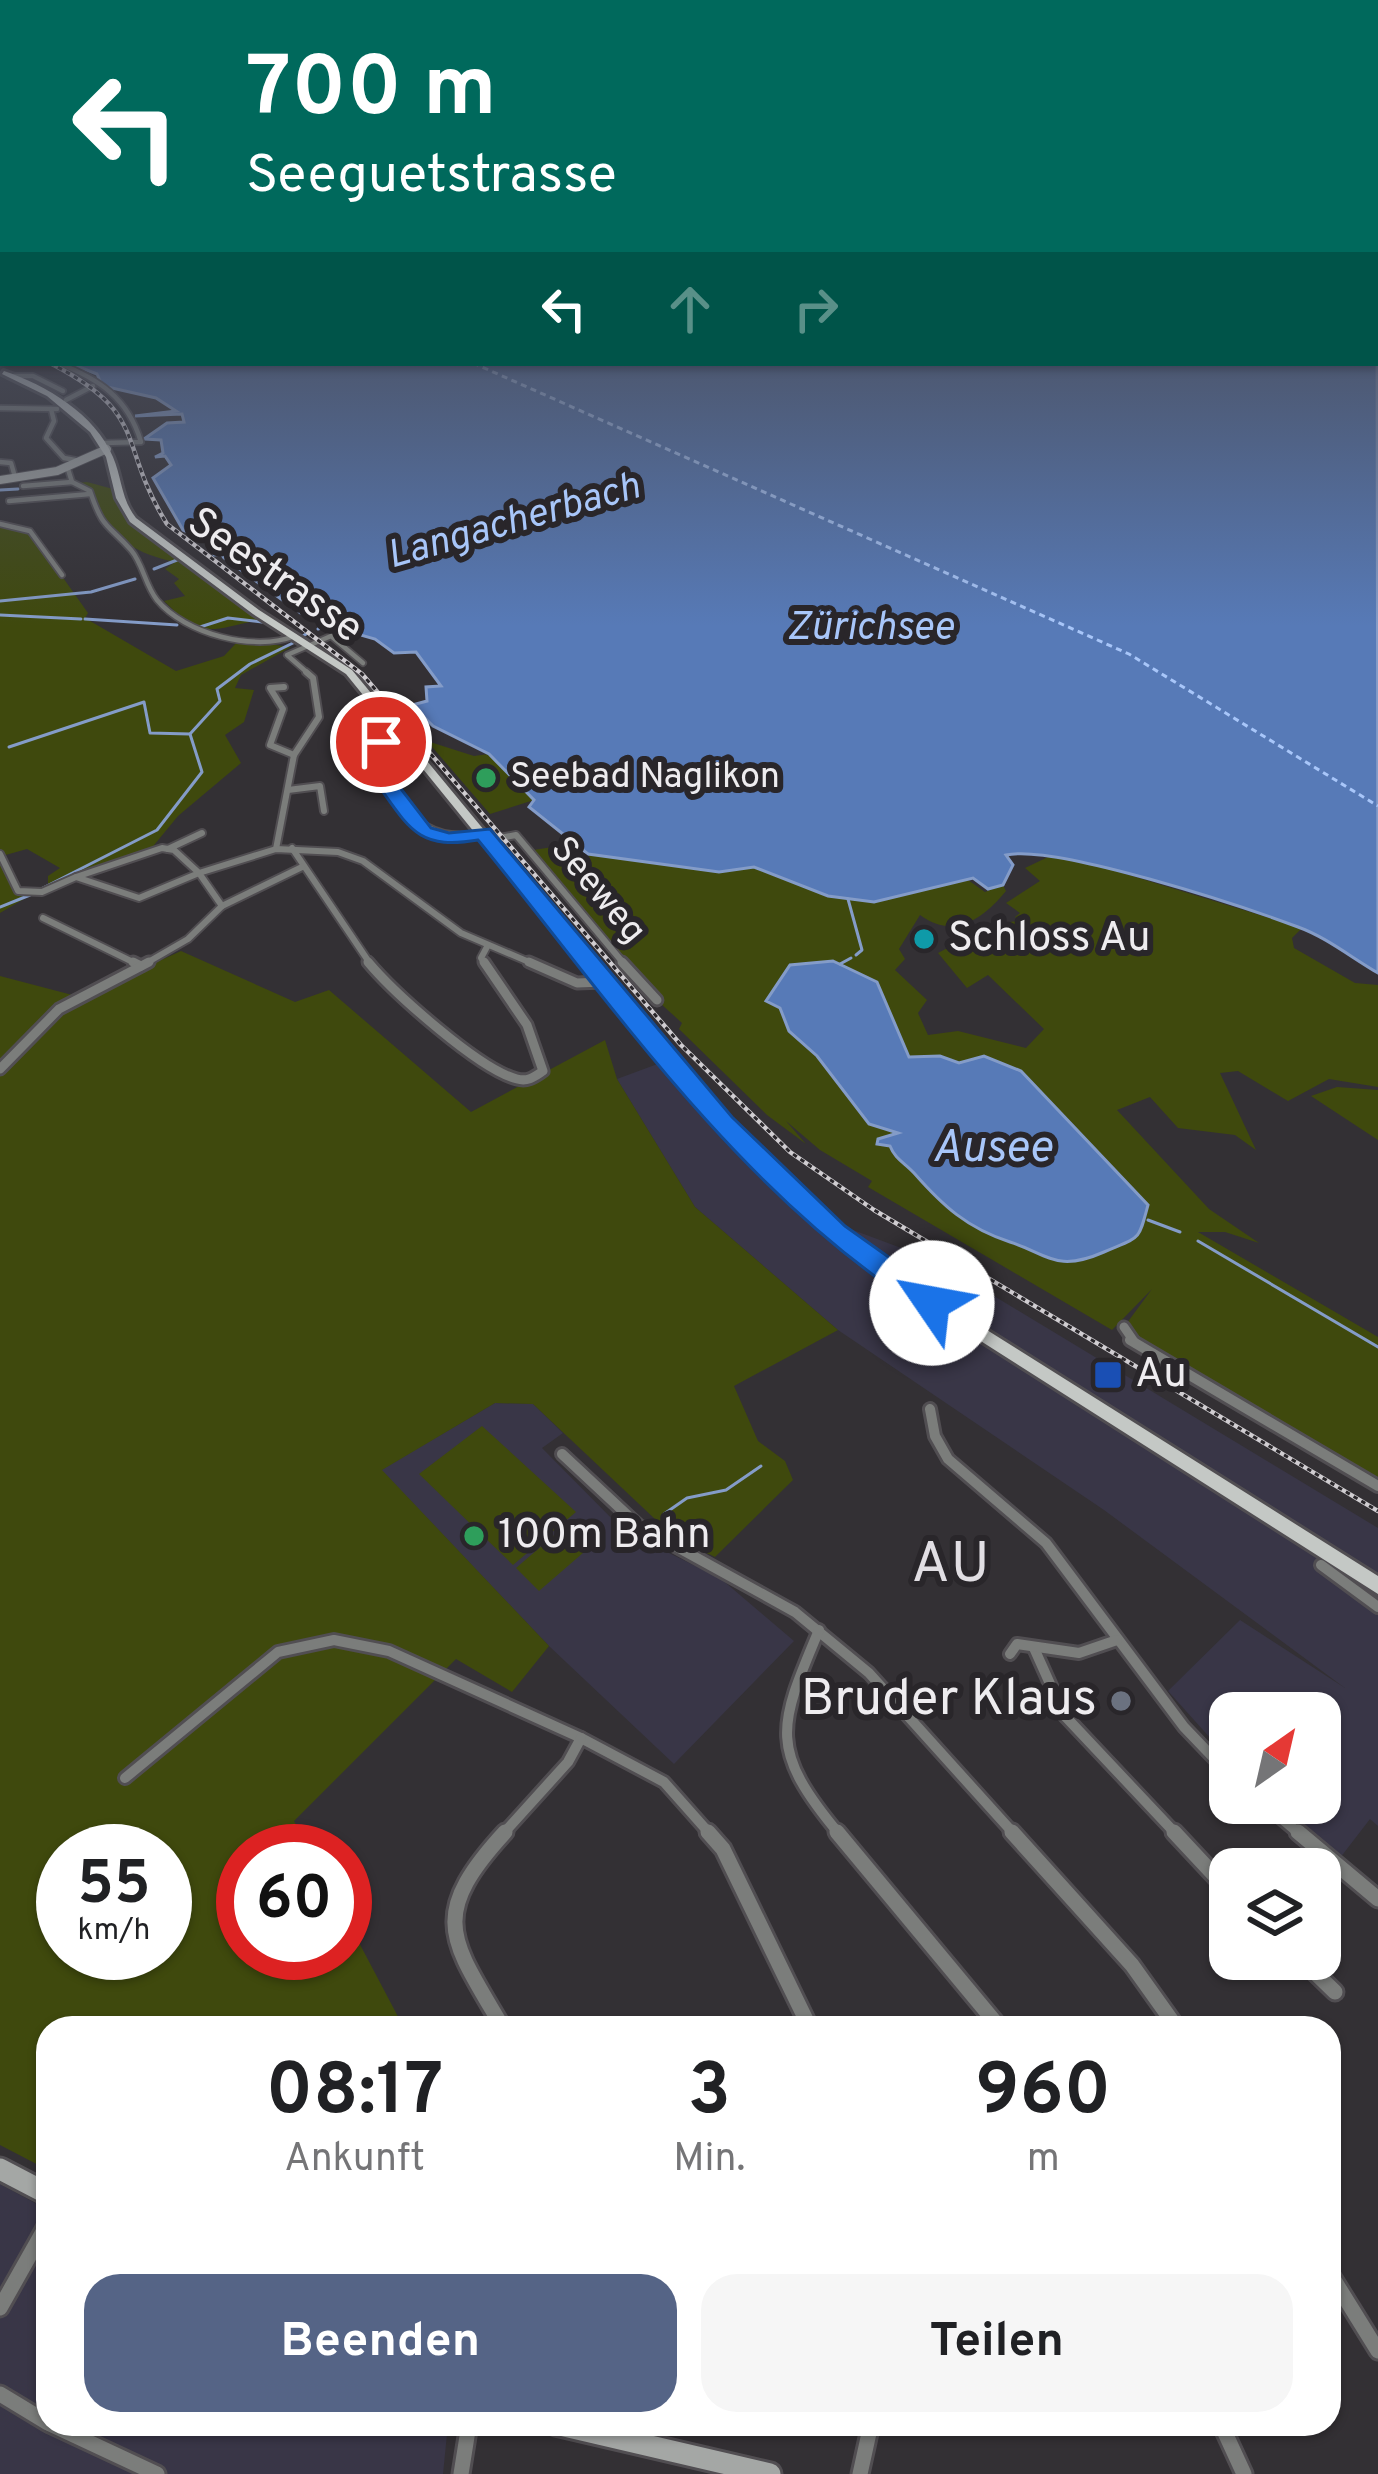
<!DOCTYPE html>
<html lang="de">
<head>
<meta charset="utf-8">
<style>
  body { margin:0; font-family:Overpass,sans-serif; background:#f6f6f6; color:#202124; height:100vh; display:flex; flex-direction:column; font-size:45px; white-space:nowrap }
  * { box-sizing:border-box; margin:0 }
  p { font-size:39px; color:#757577 }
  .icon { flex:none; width:66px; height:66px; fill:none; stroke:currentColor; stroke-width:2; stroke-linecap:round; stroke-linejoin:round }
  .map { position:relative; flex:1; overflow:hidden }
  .sheet { position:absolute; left:36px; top:2016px; width:1305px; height:420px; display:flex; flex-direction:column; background:#fff; border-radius:36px; box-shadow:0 3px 9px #0004 }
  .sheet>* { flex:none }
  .top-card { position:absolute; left:0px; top:0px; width:1380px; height:366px; box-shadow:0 3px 9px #0004; background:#00695c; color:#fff; overflow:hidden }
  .needle { width:78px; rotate:34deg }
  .fabs { position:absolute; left:1209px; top:1692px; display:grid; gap:24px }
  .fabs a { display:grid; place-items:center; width:132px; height:132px; border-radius:24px; background:#fff; box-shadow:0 3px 9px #0004; font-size:60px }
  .speed { position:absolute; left:36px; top:1824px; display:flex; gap:24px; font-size:60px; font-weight:700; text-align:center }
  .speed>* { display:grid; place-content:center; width:156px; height:156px; border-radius:50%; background:#fff; box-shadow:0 3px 9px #0004; line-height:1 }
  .speed small { font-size:30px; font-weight:400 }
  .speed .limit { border:18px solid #d22; background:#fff; color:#111 }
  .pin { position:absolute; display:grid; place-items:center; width:102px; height:102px; color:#fff; margin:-51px; border:6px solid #fff; border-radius:50%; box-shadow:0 3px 12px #0007 }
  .me { position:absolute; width:132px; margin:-66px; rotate:303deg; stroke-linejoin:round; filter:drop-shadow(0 0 9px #0008) }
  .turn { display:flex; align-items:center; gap:42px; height:252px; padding:0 48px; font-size:54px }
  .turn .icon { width:156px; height:156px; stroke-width:2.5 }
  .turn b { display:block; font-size:84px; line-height:102px }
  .lanes { display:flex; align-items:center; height:114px; padding:0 48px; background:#0003; justify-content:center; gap:60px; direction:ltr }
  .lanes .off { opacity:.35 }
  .eta { display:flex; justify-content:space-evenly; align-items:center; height:204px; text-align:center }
  .eta b { font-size:72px; font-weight:700; line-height:84px }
  .action { display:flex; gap:24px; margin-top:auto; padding:24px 48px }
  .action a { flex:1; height:138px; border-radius:36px; background:#556486; color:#fff; font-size:48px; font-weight:700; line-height:138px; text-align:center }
  .action a+a { background:#f6f6f6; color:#202124 }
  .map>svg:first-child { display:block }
  .commercial { fill:#393647 }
  .green { fill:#3f490d; fill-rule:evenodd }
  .water { fill:#577ab7; stroke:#849cc8; stroke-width:3 }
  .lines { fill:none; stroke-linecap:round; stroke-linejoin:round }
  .stream { stroke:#849cc8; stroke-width:3 }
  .ferry { stroke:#a8c6f9; stroke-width:3; stroke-dasharray:6 4.5; stroke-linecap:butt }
  .street-far4-casing { stroke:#514e52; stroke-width:8 }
  .street-far3-casing { stroke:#514e52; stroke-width:10 }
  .street-far2-casing { stroke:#514e52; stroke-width:15 }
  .street-far1-casing { stroke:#514e52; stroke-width:16 }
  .street-casing { stroke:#514e52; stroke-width:21 }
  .secondary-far2-casing { stroke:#514e52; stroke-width:9 }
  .secondary-far1-casing { stroke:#514e52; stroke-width:10 }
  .secondary-casing { stroke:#514e52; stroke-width:27 }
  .primary-casing { stroke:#514e52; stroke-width:6 }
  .street-far4 { stroke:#7b7d7b; stroke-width:4.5 }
  .street-far3 { stroke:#7b7d7b; stroke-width:6 }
  .street-far2 { stroke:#7b7d7b; stroke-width:9 }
  .street-far1 { stroke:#7b7d7b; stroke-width:10 }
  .street { stroke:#7b7d7b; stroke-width:15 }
  .secondary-far2 { stroke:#a4a7a5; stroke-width:6 }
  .secondary-far1 { stroke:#a4a7a5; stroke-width:8 }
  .secondary { stroke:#a4a7a5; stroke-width:21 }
  .primary { fill:#c4c8c5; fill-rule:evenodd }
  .rail-casing { stroke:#d0cdd1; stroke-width:4.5 }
  .rail { stroke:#29262a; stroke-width:3; stroke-dasharray:4.5; stroke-linecap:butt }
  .route { fill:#1a73e8; stroke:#114b97; stroke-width:3 }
  .leisure-dot { fill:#2e9e5b; stroke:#29262a; stroke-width:4.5 }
  .culture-dot { fill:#0f9aa8; stroke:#29262a; stroke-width:4.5 }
  .transit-dot { fill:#1a4fb4; stroke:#29262a; stroke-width:4.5 }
  .worship-dot { fill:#6b7280; stroke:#29262a; stroke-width:4.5 }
  .labels { text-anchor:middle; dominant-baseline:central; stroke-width:12; stroke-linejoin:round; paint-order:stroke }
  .far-poi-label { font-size:36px; fill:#eeecef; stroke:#29262a; text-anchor:start }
  .far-street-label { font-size:36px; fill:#eeecef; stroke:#29262a }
  .far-water-label { font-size:39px; font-style:italic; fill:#a8c6f9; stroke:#29262a }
  .street-label { font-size:42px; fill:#eeecef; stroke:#29262a }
  .poi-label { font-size:42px; fill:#eeecef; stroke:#29262a; text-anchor:start }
  .water-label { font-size:45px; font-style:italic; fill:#a8c6f9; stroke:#29262a }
  .near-poi-label { font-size:51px; fill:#eeecef; stroke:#29262a; text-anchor:end }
  .near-quarter-label { font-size:57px; letter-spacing:3px; fill:#e1dee3; stroke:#29262a }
</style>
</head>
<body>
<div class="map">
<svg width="1378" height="2474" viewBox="0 0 1378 2474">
  <rect width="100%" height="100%" fill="#333034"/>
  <g class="commercial">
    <path d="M671 1059 837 1224 936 1261 1378 1528V1826L1370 1819 1340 1858 1278 1803H1320V1713H1230V1760L1168 1691 1240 1620 1345 1688 1104 1510 838 1330 695 1207 617 1079Z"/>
    <path d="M495 1403 533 1404 563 1433 542 1448 624 1531 720 1578 794 1641 674 1764 549 1646 381 1470Z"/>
    <path d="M0 2184 48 2210V2424H448L443 2474H0Z"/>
  </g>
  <g class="green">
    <path d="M87 482 113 489 128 520 258 620C208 631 202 639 164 601L185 596 174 583 179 579 165 569 175 562C132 553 104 534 92 490L78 483Z"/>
    <path d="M0 524 30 531 88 613 85 618 176 671 224 656 239 640 291 647 241 675 235 688 254 690 244 722 225 735 241 763 178 816 150 850 48 885V876L60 868 27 849 2 856 12 887 36 892 0 913Z"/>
    <path d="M427 741 474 756 489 754 534 800 490 814Z"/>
    <path d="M572 844 590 860 588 854 713 855 874 902 968 880 985 892 1003 885 1006 891C983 919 954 940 920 915L899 949 905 959 895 970 927 1000 918 1013 928 1035 958 1031 1026 1048 1044 1029 988 975 967 988 938 953 993 924 1019 921 1015 917 1020 913 1006 903 1040 881 1025 868 1048 857H1070L1302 928 1292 938 1294 948 1355 983 1378 985V1087L1329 1079 1288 1101 1238 1071 1220 1073 1256 1150 1235 1135 1178 1128 1150 1097 1117 1110 1209 1209 1259 1243 1225 1232H1198L1378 1337V1486L1130 1340 1124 1327 1152 1289 1112 1330 868 1187 872 1181 820 1150 786 1121 806 1144 767 1115 679 1029 682 1023 649 993 527 851Z"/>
    <path d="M181 951 295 1002 329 990 471 1112 605 1040 617 1079 695 1207 838 1330 734 1386 758 1441 785 1461 793 1480 715 1557 674 1537 533 1404 495 1403 382 1470 549 1646 512 1692 456 1659 294 1821 310 1851H243V1953H345V1916L404 2028H48V2170L0 2145V976L80 997ZM63 1851H165V1953H63Z"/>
    <path d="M1337 1087 1378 1090V1140L1311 1096Z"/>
    <path d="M482 1426 576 1512 513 1565 419 1474Z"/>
    <path d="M567 1524 591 1546 539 1591 516 1568Z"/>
  </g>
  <g class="water">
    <path d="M1377 303 1378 973C1352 958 1326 937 1298 927 1242 906 1055 844 1006 855L1013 865 1003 885 988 889 973 878 874 902 828 896 754 867 719 872 588 854 529 807 534 800 489 754 433 726 412 705 427 701 426 687 441 686 416 652 394 653 375 639 350 632 336 618 302 614 224 558 214 544 183 530 153 478 171 465 165 456 155 457 163 453 161 440 144 439 167 423 184 422 182 414 135 416 176 411 156 398 94 384 100 381 97 374 69 363H1377Z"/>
    <path d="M833 961 877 982 909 1057 940 1056 959 1063 984 1056 1021 1071 1148 1205C1138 1242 1141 1236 1104 1252 1056 1273 1048 1254 1010 1242 967 1228 943 1206 914 1173 905 1163 895 1159 890 1146L877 1144 878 1139 898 1133 869 1124 817 1056 789 1031 780 1008 766 1001 790 965Z"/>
  </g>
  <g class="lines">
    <g class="stream">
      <path d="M0 490 18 489"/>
      <path d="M214 555 223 554"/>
      <path d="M154 569 177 560"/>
      <path d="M0 601 91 592 135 579"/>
      <path d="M0 615 81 619"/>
      <path d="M85 619 177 625"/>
      <path d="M200 627 228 618 262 622"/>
      <path d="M318 629 339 622"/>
      <path d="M303 636 309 632"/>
      <path d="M9 747 144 702 150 733 190 734"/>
      <path d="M39 890 157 830 202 772 190 734 220 701 217 689 250 664 295 642"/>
      <path d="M848 899 862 950 856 955"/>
      <path d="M0 907 30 895"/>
      <path d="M840 964 851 958"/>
      <path d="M1148 1220 1180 1232"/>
      <path d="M1198 1241 1378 1347"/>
      <path d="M664 1514 687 1498 726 1490 761 1466"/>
    </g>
    <path class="ferry" d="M473 363 1129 654 1378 806"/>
    <defs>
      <g id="street-far4">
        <path d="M58 363C99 379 128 398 141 442L103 443"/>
        <path d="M14 376H33L63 391"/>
        <path d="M66 400 93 386"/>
        <path d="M0 408 57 409"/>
        <path d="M51 409 54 421 46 438 64 458 75 460"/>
        <path d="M0 462 11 463 15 477"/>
        <path d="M67 466 72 482 90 491C103 530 107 523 131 550 143 564 145 585 157 600 185 634 254 652 295 636"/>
        <path d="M23 486 72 482"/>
        <path d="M9 501 90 494"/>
        <path d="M0 524 30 531 62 575"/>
        <path d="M310 675 287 655 331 636 363 663"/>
      </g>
      <g id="street-far3">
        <path d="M284 687 270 688 283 709 270 745 294 755"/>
        <path d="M353 708 399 763 388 785C416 824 433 843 483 833"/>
        <path d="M288 790 320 786 324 811"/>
        <path d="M489 840 516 835 625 965"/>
        <path d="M162 848 174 850 199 873 139 898 76 877Z"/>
        <path d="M292 848 371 965"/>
        <path d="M168 849 202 833"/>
        <path d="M276 849 294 755 319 717 313 678 306 672"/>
        <path d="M0 854 18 891 42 892 76 877"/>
        <path d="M222 906 302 867"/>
        <path d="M43 918 139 965"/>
        <path d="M143 965 188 939 222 906 199 873 276 849 338 852 363 861 461 933 536 965"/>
        <path d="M486 965 481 958 488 945"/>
      </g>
      <g id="street-far2">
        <path d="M133 962 141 966"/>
        <path d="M368 962C394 993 480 1070 517 1079 528 1082 534 1077 543 1071L527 1025 484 962"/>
        <path d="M529 962 577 983 603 982"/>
        <path d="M622 962 657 1000"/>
        <path d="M0 1069 59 1009 149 962"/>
        <path d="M1124 1327 1135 1343"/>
      </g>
      <g id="street-far1">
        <path d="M1130 1340 1378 1486"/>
        <path d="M930 1409 935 1436 948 1459 1046 1543 1184 1727 1230 1775"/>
        <path d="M562 1454 639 1526 795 1612 869 1673 1015 1835"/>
        <path d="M1321 1565 1378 1607"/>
        <path d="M819 1630C778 1727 768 1749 840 1835"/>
        <path d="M1034 1648 1064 1715 1177 1835"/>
        <path d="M1010 1654 1017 1644 1079 1653 1117 1640"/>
        <path d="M125 1778 278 1652 334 1640 389 1651 581 1738 664 1782 711 1835"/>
        <path d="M1263 1803 1301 1835"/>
        <path d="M502 1835 568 1762 581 1738"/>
      </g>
      <g id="street">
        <path d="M708 1832 723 1849 810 2028"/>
        <path d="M837 1832 1000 2028"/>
        <path d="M1012 1832 1132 1965 1177 2028"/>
        <path d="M1174 1832 1230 1892"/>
        <path d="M1298 1832 1378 1899"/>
        <path d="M1301 1959 1335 1992"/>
        <path d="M503 2028C451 1939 427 1917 505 1832"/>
        <path d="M1329 2272 1378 2351"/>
        <path d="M0 2308 48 2223"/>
        <path d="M0 2394 48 2423"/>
        <path d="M50 2424 157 2474"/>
        <path d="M1221 2424 1244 2474"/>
        <path d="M461 2474 469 2424"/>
        <path d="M860 2474 871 2424"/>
      </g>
      <path id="secondary-far2" d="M100 452 107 449"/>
      <path id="secondary-far1" d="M0 480 57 471 107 449"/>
      <g id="secondary">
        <path d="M0 2169 48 2194"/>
        <path d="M556 2424 770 2474"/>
      </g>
      <g id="primary">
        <path d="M1377 295 1378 296V300L1377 299Z"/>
        <path d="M4 371C46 385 95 414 113 457 122 478 121 499 136 518L259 610 352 670 681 1069 840 1230 920 1288 1378 1576V1594L910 1296 830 1238 671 1075 346 674 253 614 130 522 116 498 106 457 90 432 47 396 2 374Z"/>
      </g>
    </defs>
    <use href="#street-far4" class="street-far4-casing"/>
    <use href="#street-far3" class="street-far3-casing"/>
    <use href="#street-far2" class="street-far2-casing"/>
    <use href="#street-far1" class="street-far1-casing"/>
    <use href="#street" class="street-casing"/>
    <use href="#secondary-far2" class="secondary-far2-casing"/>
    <use href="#secondary-far1" class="secondary-far1-casing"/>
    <use href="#secondary" class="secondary-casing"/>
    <use href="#primary" class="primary-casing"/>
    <use href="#street-far4" class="street-far4"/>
    <use href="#street-far3" class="street-far3"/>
    <use href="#street-far2" class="street-far2"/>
    <use href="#street-far1" class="street-far1"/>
    <use href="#street" class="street"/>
    <use href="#secondary-far2" class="secondary-far2"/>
    <use href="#secondary-far1" class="secondary-far1"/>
    <use href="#secondary" class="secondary"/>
    <use href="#primary" class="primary"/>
    <defs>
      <g id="rail">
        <path d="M0 306 3 319"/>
        <path d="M50 363C151 415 116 442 167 524L362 674 681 1045 790 1152 874 1210 1378 1511"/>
      </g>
    </defs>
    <use href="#rail" class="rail-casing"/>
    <use href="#rail" class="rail"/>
  </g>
  <linearGradient id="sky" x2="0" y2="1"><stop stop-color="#1c1a1d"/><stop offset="0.45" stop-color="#4a4e5c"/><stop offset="1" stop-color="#4a4e5c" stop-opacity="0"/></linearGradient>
  <rect width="1378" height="626" fill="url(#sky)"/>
  <path class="route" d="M374 738H387L408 763 398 785 431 828 449 833 490 829 732 1117 845 1226 942 1295V1311C920 1318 898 1293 880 1280 719 1163 603 993 478 840 419 850 410 830 378 785L389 764 371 742Z"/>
  <g class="leisure-dot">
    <circle cx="486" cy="778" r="12"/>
    <circle cx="474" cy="1536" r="12"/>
  </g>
  <circle class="culture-dot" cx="924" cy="939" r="12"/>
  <rect class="transit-dot" x="1093" y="1360" width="30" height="30" rx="6"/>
  <circle class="worship-dot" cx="1121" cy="1701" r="12"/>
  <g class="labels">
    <g class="far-poi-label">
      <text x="510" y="778">Seebad Naglikon</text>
    </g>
    <g class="far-street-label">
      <text transform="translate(597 891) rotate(50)">Seeweg</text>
    </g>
    <g class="far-water-label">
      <text transform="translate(514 523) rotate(-16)">Langacherbach</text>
      <text x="870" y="629">Zürichsee</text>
    </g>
    <g class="street-label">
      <text transform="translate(274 577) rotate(35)">Seestrasse</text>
    </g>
    <g class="poi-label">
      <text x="948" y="939">Schloss Au</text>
      <text x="1135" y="1375">Au</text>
      <text x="498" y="1536">100m Bahn</text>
    </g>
    <g class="water-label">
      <text x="992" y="1149">Ausee</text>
    </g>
    <g class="near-poi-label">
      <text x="1097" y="1701">Bruder Klaus</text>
    </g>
    <g class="near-quarter-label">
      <text x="952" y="1567">AU</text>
    </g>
  </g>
</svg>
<div class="fabs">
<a><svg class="needle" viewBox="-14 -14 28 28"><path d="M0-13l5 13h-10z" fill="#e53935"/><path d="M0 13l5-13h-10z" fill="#757577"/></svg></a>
<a><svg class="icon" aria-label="layers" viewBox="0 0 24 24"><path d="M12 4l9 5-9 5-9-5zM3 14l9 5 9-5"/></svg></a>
</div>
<div class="speed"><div>55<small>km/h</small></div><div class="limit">60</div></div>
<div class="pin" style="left:381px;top:742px;background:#d93025"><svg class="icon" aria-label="arrive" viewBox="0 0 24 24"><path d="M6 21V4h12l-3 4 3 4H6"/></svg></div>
<svg class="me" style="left:932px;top:1303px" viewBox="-20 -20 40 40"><circle r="19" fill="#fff"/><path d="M0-13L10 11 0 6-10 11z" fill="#1a73e8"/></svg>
<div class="top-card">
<div class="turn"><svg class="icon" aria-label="left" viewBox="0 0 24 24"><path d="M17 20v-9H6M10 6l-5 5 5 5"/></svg><div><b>700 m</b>Seeguetstrasse</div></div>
<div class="lanes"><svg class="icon" aria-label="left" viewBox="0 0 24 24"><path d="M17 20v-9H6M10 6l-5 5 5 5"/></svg><svg class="icon off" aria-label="ahead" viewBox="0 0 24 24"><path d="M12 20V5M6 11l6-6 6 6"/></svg><svg class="icon off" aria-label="right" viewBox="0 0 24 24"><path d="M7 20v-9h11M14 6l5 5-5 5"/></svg></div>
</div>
<section class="sheet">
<div class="eta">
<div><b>08:17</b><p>Ankunft</p></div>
<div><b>3</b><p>Min.</p></div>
<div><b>960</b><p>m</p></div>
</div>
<div class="action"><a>Beenden</a><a>Teilen</a></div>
</section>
</div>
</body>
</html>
